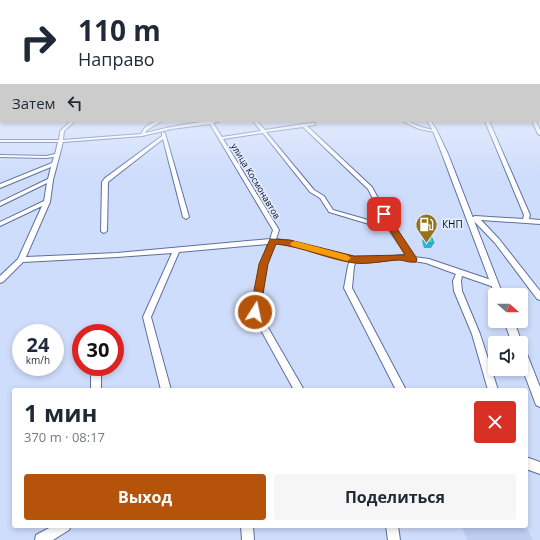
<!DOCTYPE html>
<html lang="ru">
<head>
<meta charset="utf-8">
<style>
  body { margin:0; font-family:"Open Sans",sans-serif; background:#f6f6f7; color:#1f2937; height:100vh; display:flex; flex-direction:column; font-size:15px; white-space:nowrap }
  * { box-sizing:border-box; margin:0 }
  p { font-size:13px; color:#747a83 }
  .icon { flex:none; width:22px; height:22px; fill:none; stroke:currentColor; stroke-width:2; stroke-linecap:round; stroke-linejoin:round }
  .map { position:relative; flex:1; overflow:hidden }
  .details { position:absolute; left:12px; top:388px; width:516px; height:140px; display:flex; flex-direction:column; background:#fff; border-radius:4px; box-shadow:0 2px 6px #0003 }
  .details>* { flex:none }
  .hud { position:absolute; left:0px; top:0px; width:540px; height:122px; box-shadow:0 2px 6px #0003; background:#fff; color:#1f2937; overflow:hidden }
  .needle { width:26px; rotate:111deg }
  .tools { position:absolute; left:488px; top:288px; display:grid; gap:8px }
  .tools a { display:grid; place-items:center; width:40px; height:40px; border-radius:4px; background:#fff; box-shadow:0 2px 6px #0003; font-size:20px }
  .speed { position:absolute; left:12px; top:324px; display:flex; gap:8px; font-size:20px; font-weight:700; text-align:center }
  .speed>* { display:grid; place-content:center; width:52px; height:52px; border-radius:50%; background:#fff; box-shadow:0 2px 6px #0003; line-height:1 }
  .speed small { font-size:10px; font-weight:400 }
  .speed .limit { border:6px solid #d22; background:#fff; color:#111 }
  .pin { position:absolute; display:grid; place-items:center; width:34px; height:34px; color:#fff; margin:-17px; border-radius:8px; box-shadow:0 2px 6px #0006 }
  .me { position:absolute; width:44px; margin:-22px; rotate:10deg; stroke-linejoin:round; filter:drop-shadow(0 0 3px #0008) }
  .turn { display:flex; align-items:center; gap:14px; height:84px; padding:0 12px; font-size:18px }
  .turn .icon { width:52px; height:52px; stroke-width:2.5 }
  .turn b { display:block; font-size:28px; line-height:34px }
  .then { display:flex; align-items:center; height:38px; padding:0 12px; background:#0003; gap:8px; font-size:15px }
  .round { display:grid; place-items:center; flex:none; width:42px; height:42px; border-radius:4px; background:#f6f6f7 }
  .head { display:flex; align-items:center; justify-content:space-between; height:68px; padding:0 12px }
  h1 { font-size:24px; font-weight:700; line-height:30px }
  .action { display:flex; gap:8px; margin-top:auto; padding:8px 12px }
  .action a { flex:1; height:46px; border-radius:4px; background:#b45309; color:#fff; font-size:16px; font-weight:700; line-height:46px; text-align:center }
  .action a+a { background:#f6f6f7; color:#1f2937 }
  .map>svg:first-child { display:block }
  .built { fill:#becdf0 }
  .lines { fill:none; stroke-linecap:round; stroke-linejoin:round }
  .minor-casing { stroke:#5d6f9e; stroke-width:2 }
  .major-casing { stroke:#5d6f9e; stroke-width:2 }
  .minor { fill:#fff; fill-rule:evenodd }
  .major { fill:#fff; fill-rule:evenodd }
  .wall { fill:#28b5c6 }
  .building { fill:#2fd3e6; stroke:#2194a1 }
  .route { fill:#b45309; stroke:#753606 }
  .slow { fill:#f59e0b }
  .labels { text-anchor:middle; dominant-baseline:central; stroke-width:3.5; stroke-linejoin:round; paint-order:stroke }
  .far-street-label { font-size:9px; fill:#0a1022; stroke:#e1eaff }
  .poi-label { font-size:10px; fill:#0a1022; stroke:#e1eaff; text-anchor:start }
</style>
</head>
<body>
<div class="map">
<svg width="540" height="540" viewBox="0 0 540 540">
  <rect width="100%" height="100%" fill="#cfddfc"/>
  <path class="built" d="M462 526H526L533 540H467Z"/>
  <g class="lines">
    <defs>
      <g id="minor">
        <rect x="539" y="114" width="1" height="3"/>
        <path d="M71 121H75L64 131 63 140 141 134C144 126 153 121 162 121L147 130 145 133C170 127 196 121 221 121L213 123 222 137 261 131 253 121H257L265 130 303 124 315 123V125L307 126 372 187 393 226 414 257 429 259 497 282 498 284 497 286 494 287 462 276 461 281 462 291 480 334 498 390H488L472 334 454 291 453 281 456 274 426 263 401 259 375 262H356L354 266 352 288 406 390H396L344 288 348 266 350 260 290 245 275 243 267 264 259 312 304 390H294L251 312 261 264 268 244 179 252 151 317 171 390H161L143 317 172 253 117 257 23 262 3 282 0 283V276L18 259 42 206 0 226V222L44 201 47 183 2 205 0 206V202L48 179 51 167 0 188V184L52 163 54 157 46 158 0 157V155L46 156 55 154 58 142H0V140H59L60 131ZM210 124 273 230 270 239 117 253 26 257 50 202 53 180 63 142 142 136 172 129ZM303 127 368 189 386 225 333 210 324 196 314 190 266 132ZM263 133 310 192 320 198 329 212 389 230 406 255H401L375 258 354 257 290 241 276 239 279 230 223 139Z"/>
        <path d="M402 121H407L421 127 437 131 435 132 419 129Z"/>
        <path d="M485 121H489L530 215 529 219 540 220V224L481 220 499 239 540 291V300L537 299 495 243 471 218 475 216 523 219 524 215Z"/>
        <path d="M532 121H536L540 130V135L538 134Z"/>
        <path d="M162 132 165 133 189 217 186 219 183 217 163 139 108 182 107 231 104 233 102 232 101 231 102 182 105 178 162 136Z"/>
        <path d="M96 371 99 373 101 376V390H91V376L93 373Z"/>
        <path d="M526 457 540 462V474L526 469Z"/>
        <path d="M53 526H71L69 530 53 540H35L36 535Z"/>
        <path d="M241 526H253L254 540H242Z"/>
        <path d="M386 526H398L400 540H388Z"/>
      </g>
      <g id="major">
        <path d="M427 121H431L437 131 448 154 503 295H495L442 154 433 131Z"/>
        <path d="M504 321H514L522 343 521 345V343H512Z"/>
        <path d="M521 347 525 349 540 387V407L536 405 521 365Z"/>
      </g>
    </defs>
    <use href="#minor" class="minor-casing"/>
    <use href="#major" class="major-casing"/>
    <use href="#minor" class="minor"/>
    <use href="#major" class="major"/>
  </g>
  <path class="wall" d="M425 235 434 243 431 248H424L422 241Z"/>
  <path class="building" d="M425 235 431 236 434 243H427Z"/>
  <linearGradient id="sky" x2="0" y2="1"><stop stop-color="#8e94ce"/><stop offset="0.57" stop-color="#e9f0fe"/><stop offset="1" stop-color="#e9f0fe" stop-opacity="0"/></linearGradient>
  <rect width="540" height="174" fill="url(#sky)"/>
  <path class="route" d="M384 211 386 212 416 257 417 260 416 262C410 263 406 261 400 260 385 260 370 265 354 263 327 259 303 247 276 244L268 264 260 312 259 315 255 317 252 315 250 312 259 264 270 239 290 240 354 256 405 255 380 214Z"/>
  <path class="slow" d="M295 241 347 255 351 258 347 261 292 246 290 244 292 242Z"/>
  <defs>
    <symbol id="fuel-pin" viewBox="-11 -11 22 30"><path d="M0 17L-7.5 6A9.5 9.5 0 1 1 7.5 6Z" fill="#94731a" stroke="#e1eaff"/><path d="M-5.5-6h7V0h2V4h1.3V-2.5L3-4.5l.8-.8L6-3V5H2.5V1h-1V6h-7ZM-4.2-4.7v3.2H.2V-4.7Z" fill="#fff"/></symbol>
  </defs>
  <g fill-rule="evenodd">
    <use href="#fuel-pin" x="414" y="212" width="25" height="34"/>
  </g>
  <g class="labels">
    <g class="far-street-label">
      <text transform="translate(256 181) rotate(59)">улица Космонавтов</text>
    </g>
    <g class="poi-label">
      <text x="442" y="224">КНП</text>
    </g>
  </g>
</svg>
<div class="tools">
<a><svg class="needle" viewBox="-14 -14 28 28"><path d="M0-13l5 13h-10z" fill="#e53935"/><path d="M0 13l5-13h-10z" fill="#747a83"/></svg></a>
<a><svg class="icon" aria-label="sound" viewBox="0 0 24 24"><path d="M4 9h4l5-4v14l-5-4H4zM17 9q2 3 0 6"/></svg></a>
</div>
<div class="speed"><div>24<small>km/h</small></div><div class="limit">30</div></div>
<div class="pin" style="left:384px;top:214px;background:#d93025"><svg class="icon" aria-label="arrive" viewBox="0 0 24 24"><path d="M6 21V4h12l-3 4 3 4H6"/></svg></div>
<svg class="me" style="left:255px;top:312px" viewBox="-20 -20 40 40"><circle r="17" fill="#b45309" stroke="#fff" stroke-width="3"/><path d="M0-11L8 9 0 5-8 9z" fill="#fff"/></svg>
<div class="hud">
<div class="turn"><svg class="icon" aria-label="right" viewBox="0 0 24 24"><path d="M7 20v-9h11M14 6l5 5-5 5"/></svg><div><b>110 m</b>Направо</div></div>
<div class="then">Затем<svg class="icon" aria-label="left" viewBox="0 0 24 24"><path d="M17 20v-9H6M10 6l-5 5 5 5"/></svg></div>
</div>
<section class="details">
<div class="head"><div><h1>1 мин</h1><p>370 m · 08:17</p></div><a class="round" style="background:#d93025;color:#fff"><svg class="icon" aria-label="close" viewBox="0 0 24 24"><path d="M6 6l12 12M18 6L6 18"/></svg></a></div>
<div class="action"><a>Выход</a><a>Поделиться</a></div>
</section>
</div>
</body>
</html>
